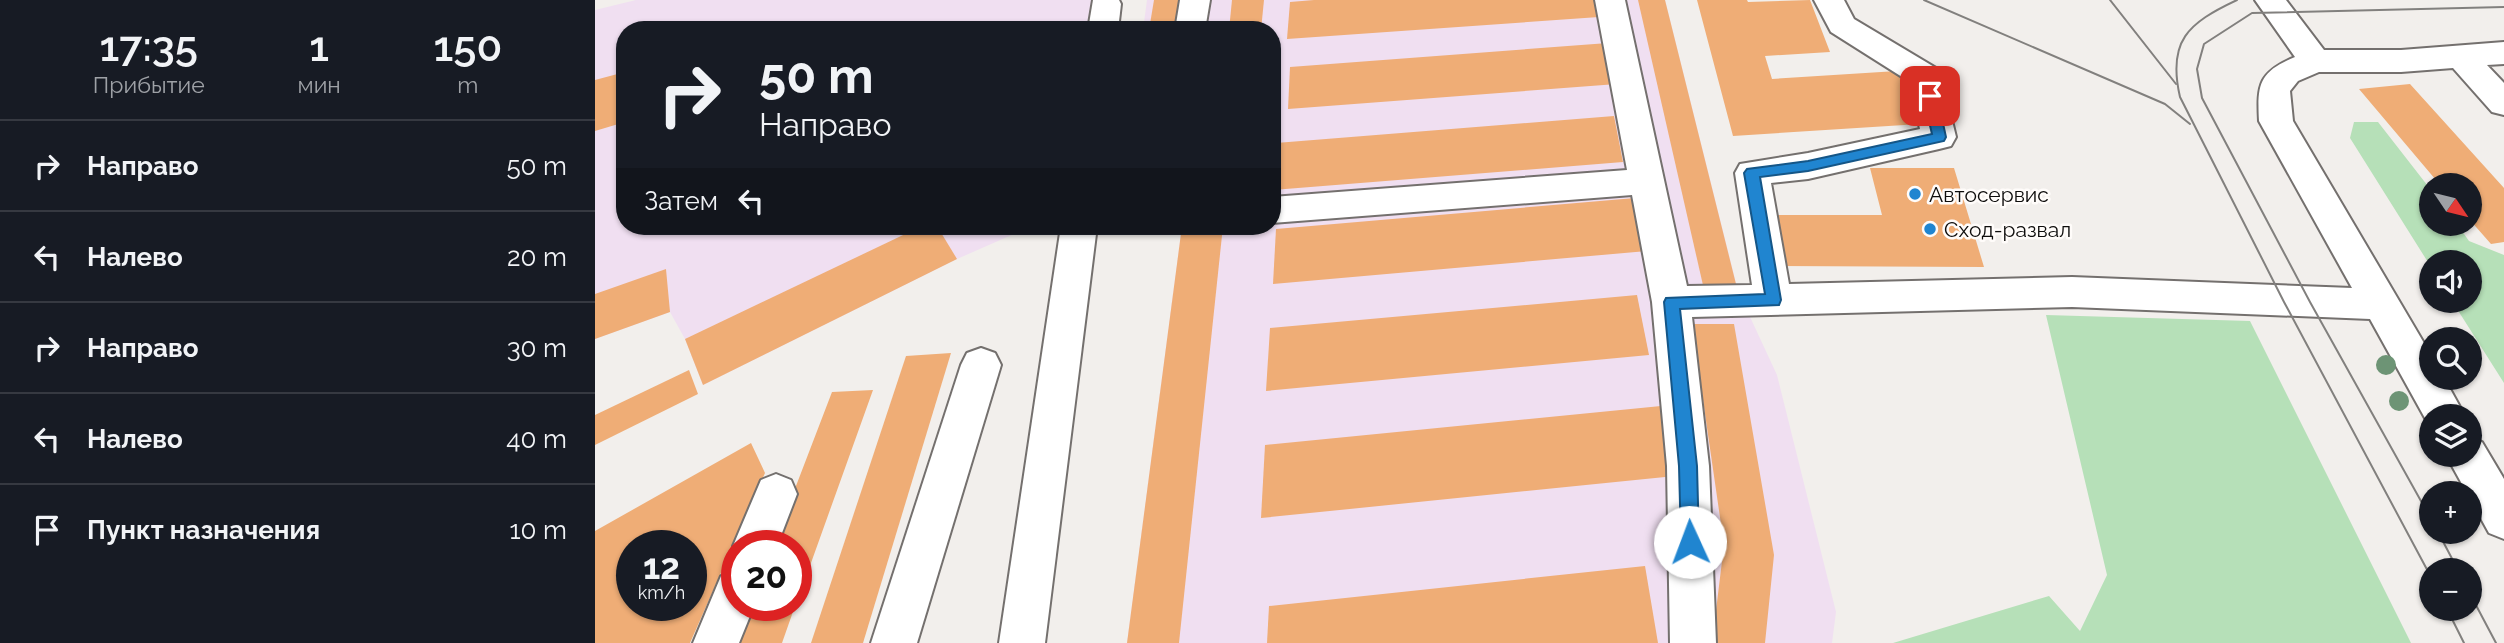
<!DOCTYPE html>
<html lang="ru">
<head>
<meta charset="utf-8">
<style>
  body { margin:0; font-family:Raleway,sans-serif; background:#20242c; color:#f1f3f6; height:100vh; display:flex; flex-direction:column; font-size:26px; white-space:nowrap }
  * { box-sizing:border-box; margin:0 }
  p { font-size:23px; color:#9ea1a6 }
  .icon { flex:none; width:38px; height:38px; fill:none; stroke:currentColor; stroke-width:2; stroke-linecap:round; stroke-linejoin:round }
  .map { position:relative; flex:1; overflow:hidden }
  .panel { display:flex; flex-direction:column; background:#171b24; width:595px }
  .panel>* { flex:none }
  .top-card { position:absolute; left:21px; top:21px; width:665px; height:214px; border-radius:28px; box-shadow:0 2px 5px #0004; background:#171b24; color:#f1f3f6; overflow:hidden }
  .needle { width:46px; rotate:125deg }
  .buttons { position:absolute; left:1824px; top:173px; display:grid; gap:14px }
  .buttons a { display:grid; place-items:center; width:63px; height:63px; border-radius:50%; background:#171b24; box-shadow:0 2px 5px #0004; font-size:35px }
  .speed { position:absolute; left:21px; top:530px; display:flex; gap:14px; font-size:35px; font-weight:700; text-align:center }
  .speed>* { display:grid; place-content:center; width:91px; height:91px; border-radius:50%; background:#171b24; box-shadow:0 2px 5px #0004; line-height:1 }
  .speed small { font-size:18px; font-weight:400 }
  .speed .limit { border:10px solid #d22; background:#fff; color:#111 }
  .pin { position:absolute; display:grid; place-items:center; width:60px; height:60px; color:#fff; margin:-30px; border-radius:14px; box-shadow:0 4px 10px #0006 }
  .me { position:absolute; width:77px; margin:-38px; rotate:358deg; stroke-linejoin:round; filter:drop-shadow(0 0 5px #0008) }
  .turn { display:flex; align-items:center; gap:24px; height:147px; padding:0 28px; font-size:32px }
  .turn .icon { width:91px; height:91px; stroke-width:2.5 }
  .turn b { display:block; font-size:49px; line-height:60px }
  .then { display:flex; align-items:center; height:66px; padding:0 28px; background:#0003; gap:14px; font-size:26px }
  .eta { display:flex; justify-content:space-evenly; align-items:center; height:119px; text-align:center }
  .eta b { font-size:42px; font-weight:600; line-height:49px }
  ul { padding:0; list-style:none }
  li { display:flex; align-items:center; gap:21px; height:91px; padding:0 28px; border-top:2px solid #363941 }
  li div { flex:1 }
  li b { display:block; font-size:26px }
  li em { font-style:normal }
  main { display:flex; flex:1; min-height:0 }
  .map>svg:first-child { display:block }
  .industrial { fill:#f0dff1 }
  .green { fill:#b6e0b8 }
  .building { fill:#efad76; fill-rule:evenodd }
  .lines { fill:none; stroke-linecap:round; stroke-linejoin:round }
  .minor-casing { stroke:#74706e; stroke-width:4 }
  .minor { fill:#fff; fill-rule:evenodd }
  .tram { stroke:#82807e; stroke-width:2 }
  .tree { fill:#6d9475 }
  .route { fill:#2085d0; stroke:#155687; stroke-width:2 }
  .poi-dot { fill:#2085d0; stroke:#fffcfa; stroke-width:2.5 }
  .labels { text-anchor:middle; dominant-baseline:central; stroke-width:5; stroke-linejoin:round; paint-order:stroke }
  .poi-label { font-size:21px; fill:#0e0d0c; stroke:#fffcfa; text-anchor:start }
</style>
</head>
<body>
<main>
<section class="panel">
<div class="eta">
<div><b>17:35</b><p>Прибытие</p></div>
<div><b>1</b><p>мин</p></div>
<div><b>150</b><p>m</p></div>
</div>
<ul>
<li><svg class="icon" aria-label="right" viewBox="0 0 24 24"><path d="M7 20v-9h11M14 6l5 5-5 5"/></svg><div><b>Направо</b></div><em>50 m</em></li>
<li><svg class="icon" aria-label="left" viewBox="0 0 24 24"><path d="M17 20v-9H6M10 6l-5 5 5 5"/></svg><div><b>Налево</b></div><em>20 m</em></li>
<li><svg class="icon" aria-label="right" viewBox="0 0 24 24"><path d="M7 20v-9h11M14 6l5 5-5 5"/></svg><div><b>Направо</b></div><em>30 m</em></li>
<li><svg class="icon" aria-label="left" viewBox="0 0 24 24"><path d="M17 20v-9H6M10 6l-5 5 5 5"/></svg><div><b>Налево</b></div><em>40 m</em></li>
<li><svg class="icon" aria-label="arrive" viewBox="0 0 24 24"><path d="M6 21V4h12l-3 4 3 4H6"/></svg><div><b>Пункт назначения</b></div><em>10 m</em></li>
</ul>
</section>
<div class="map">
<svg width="1909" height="643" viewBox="0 0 1909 643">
  <rect width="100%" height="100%" fill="#f2efec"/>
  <g class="industrial">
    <path d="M41 0H498L493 30H30V226H437L362 259 108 385 90 339 75 312 0 339V10Z"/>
    <path d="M552 0H1070L1143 291 1182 375 1241 612 1237 643H532L587 226H677V30H548Z"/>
  </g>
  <g class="green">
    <path d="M1759 122H1783L1836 190V224H1862L1874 241 1909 255V383L1857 301H1874V262H1836V267L1755 138Z"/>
    <path d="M1451 315 1655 321 1816 643H1298L1454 596 1485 631 1512 575Z"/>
  </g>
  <g class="building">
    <path d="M559 0H587L583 30H554Z"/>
    <path d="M637 0H669L666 30H634Z"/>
    <path d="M719 0H1000L1004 17 692 39 695 2Z"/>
    <path d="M1043 0H1070L1143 292 1110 294Z"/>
    <path d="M1102 0H1152L1153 2 1215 0 1235 52 1170 56 1177 79 1302 71 1325 124 1138 136Z"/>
    <path d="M1013 43 1022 84 693 109 695 67Z"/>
    <path d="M30 72V122L0 131V80Z"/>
    <path d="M1815 84 1909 188V242L1896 244 1874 219V186H1846L1764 89Z"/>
    <path d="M1019 116 1028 162 678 190 681 143Z"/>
    <path d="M1275 168H1359L1389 267 1178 266 1170 215H1287Z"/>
    <path d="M1040 198 1052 251 678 284 681 229Z"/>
    <path d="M327 226H342L362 259 108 385 90 339Z"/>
    <path d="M587 226H628L584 643H532Z"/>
    <path d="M71 269 75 312 0 339V294Z"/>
    <path d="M1042 295 1054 355 671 391 675 328Z"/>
    <path d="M1097 324H1139L1179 555 1170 643H1117L1129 545Z"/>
    <path d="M356 353 268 643H216L311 356Z"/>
    <path d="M94 370 103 394 0 445V415Z"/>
    <path d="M278 390 202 602H201V546H178L237 392Z"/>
    <path d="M1066 406 1080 476 666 518 670 445Z"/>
    <path d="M156 443 170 473 95 643H0V531ZM37 546H96V606H37Z"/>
    <path d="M1050 566 1063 643H672L674 606Z"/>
    <path d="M155 606H200L187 643H141Z"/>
  </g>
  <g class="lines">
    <defs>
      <g id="minor">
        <path d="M498 0H524L526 4 523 30H493Z"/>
        <path d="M585 0H615L610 30H580Z"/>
        <path d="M1000 0H1030L1092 286 1157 285 1140 173 1145 164 1213 153 1325 129 1315 82 1236 32 1219 0H1249L1259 19 1341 68 1346 76 1361 137 1356 146 1344 149 1213 179 1176 183 1194 284 1477 277 1757 288 1664 121C1662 84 1664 72 1700 57L1660 0H1691L1729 50H1806L1909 42V64L1892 65 1909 83V115L1897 112 1858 68 1806 72H1724L1703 81 1695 91 1698 121 1836 355V378H1849L1870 416H1836V429L1775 319 1477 307 1097 317 1114 466 1121 643H1075L1072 466 1057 302 1037 195 677 223V197L1032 170Z"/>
        <path d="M466 226H502L450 643H404Z"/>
        <path d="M386 348 400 353 406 365 322 643H276L366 365 372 353Z"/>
        <path d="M1874 437 1887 442 1909 479V539L1894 533 1851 455H1874Z"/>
        <path d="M181 474 196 480 202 494 182 546H142V555L138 546 166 480Z"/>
        <path d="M142 570V606H159L144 643H98L126 576Z"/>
      </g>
    </defs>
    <use href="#minor" class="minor-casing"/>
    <use href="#minor" class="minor"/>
    <g class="tram">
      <path d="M1329 0 1570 104 1595 124"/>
      <path d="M1515 0 1581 84"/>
      <path d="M1642 0C1593 23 1572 41 1585 97L1689 302 1836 577"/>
      <path d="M1836 519 1715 302 1607 98 1602 69 1609 44 1657 13 1909 7"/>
      <path d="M1843 532 1863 570"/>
      <path d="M1874 592 1901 643"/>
      <path d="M1852 609 1869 643"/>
    </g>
  </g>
  <g class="tree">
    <circle cx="1791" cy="365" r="10"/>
    <circle cx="1804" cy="401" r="10"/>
  </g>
  <path class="route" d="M1335 91 1342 96 1351 137 1349 141 1213 171 1165 177 1186 300 1184 305 1085 309 1102 466 1104 542 1101 548 1095 550 1089 548 1086 542 1084 466 1069 302 1071 298 1170 294 1149 173 1152 169 1213 161 1337 134 1328 96Z"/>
  <g class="poi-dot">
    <circle cx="1320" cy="194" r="7"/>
    <circle cx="1335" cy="229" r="7"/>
  </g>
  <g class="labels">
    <g class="poi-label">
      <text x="1334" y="194">Автосервис</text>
      <text x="1349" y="229">Сход-развал</text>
    </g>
  </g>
</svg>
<div class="buttons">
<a><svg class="needle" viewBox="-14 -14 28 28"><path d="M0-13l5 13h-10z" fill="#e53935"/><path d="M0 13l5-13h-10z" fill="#9ea1a6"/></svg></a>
<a><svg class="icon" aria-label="sound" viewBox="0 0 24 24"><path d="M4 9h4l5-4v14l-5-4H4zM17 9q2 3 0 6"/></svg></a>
<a><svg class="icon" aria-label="search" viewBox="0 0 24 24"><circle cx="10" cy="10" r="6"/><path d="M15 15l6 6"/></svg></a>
<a><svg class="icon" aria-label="layers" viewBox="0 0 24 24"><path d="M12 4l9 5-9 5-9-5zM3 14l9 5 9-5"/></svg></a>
<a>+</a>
<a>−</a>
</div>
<div class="speed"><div>12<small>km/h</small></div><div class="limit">20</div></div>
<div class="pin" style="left:1335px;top:96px;background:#d93025"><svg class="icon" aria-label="arrive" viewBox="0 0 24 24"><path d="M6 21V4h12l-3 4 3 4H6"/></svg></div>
<svg class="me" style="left:1095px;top:542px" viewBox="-20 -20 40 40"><circle r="19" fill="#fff"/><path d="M0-13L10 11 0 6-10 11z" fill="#2085d0"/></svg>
<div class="top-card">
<div class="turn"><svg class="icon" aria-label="right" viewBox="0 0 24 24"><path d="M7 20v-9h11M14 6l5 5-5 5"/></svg><div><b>50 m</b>Направо</div></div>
<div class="then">Затем<svg class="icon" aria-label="left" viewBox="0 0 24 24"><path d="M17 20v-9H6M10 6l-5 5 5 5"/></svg></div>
</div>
</div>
</main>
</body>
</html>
